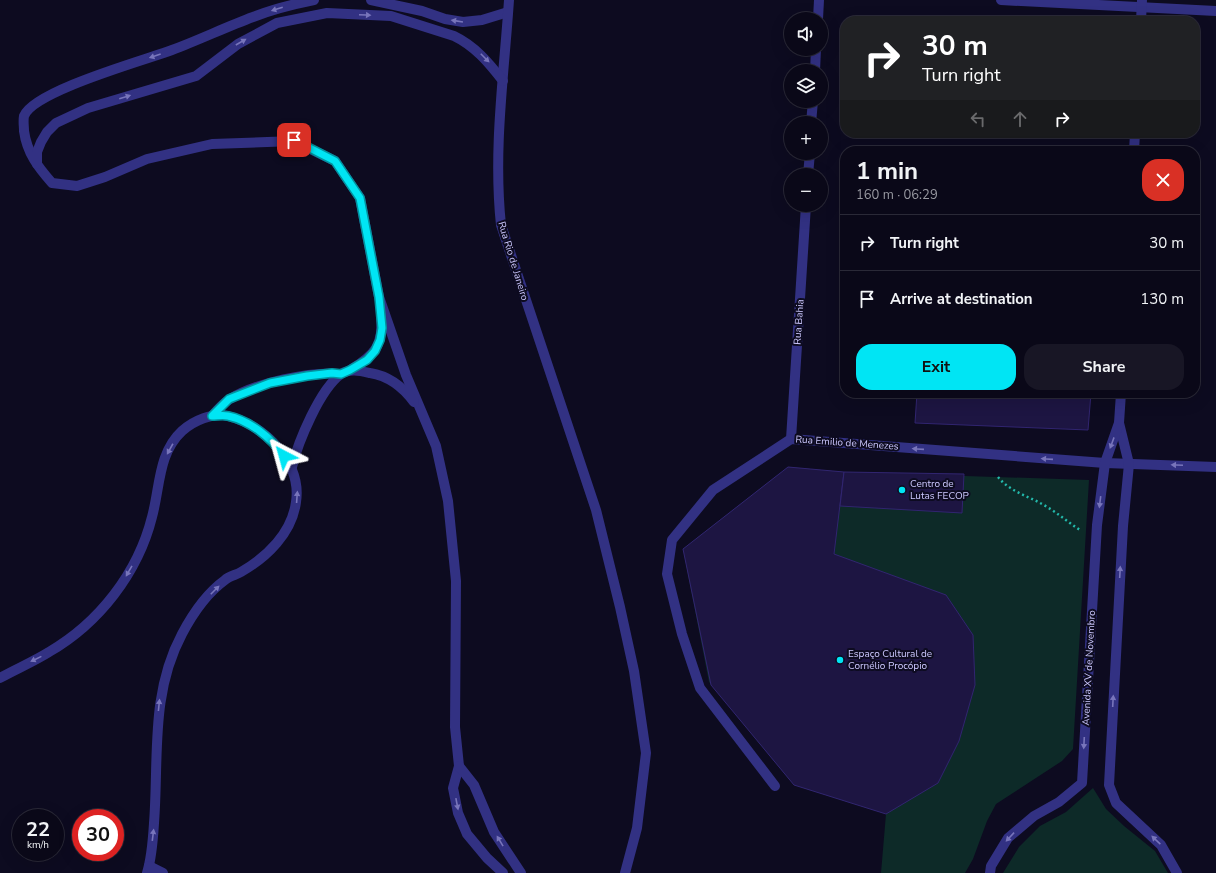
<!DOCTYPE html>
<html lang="en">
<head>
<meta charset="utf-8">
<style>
  body { margin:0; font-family:"Nunito Sans",sans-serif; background:#181625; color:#f1f3f6; height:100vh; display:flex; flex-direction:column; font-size:15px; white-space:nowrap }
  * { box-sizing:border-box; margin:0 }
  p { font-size:13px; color:#999aa2 }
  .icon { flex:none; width:22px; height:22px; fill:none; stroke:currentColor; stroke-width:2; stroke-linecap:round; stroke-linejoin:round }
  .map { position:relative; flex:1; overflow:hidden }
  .side { position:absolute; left:840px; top:146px; width:360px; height:252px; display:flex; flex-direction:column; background:#0a0818; border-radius:16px; box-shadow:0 4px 16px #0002,0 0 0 1px #2a2937 }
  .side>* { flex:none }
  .top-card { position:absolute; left:840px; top:16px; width:360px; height:122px; border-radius:16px; box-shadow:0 4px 16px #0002,0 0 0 1px #2a2937; background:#202124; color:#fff; overflow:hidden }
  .fabs { position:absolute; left:784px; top:12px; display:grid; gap:8px }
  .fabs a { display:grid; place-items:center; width:44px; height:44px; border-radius:50%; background:#0a0818; box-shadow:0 4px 16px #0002,0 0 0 1px #2a2937; font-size:20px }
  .speed { position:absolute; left:12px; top:809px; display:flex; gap:8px; font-size:20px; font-weight:700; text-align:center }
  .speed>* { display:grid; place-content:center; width:52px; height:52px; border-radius:50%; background:#0a0818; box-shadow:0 4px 16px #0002,0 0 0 1px #2a2937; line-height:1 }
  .speed small { font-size:10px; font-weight:400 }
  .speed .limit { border:6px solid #d22; background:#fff; color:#111 }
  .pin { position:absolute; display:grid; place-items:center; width:34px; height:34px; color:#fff; margin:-17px; border-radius:8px; box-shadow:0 2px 6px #0006 }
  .me { position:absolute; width:44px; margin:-22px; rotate:321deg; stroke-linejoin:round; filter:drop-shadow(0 0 3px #0008) }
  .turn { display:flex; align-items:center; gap:14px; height:84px; padding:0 16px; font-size:18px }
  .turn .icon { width:52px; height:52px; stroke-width:2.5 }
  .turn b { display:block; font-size:28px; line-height:34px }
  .lanes { display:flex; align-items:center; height:38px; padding:0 16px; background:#0003; justify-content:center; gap:20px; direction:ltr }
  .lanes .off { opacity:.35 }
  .round { display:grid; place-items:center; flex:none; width:42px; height:42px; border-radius:16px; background:#181625 }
  .headline { display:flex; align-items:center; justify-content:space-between; height:68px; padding:0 16px }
  h1 { font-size:24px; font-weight:700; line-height:30px }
  .cta { display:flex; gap:8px; margin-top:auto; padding:8px 16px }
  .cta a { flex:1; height:46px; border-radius:16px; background:#00e5f4; color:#111; font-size:16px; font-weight:700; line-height:46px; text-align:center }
  .cta a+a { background:#181625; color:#f1f3f6 }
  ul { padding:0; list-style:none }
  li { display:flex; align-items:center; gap:12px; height:56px; padding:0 16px; border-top:1px solid #2a2937 }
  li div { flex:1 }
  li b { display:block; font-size:15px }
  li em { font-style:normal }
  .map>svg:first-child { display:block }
  .green { fill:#0d2a28 }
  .building { fill:#1d1542; stroke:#312570 }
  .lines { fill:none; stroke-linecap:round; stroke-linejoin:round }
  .path { stroke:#23b9ab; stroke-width:2.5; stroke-dasharray:2 3; stroke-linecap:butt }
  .minor { stroke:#323183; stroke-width:10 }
  .tertiary { stroke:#323183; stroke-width:10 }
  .oneway { fill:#7875bb }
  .route-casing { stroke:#00959f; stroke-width:10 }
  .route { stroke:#00e5f4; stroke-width:7 }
  .poi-dot { fill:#00e5f4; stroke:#0d0b20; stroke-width:1.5 }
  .labels { text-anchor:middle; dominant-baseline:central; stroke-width:4; stroke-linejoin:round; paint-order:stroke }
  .street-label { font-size:10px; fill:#cdc9ff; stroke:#0d0b20 }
  .poi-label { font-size:10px; fill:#cdc9ff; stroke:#0d0b20; text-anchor:start }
</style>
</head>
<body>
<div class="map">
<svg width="1216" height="873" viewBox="0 0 1216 873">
  <rect width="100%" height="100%" fill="#0d0b20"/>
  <g class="green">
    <path d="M788 467 844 472 1089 480 1073 749 1062 761 996 804 987 821 973 859 965 873H881L886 814 794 785 709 682 683 549Z"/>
    <path d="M1093 788 1106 809 1124 826 1155 851 1168 873H1003L1019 847 1040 826 1066 812Z"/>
  </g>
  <g class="building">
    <path d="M917 393H1091L1088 430 915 423Z"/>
    <path d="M788 467 844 472 834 554 946 595 973 635 975 685 959 741 938 783 886 814 794 785 711 685 683 549Z"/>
    <path d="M844 472 964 474 962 513 840 506Z"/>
  </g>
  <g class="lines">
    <path class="path" d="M998 477C1011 493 1030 496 1047 507 1059 514 1069 523 1080 530"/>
    <g class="minor">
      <path d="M314 0C294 4 273 9 253 17 226 27 199 40 172 50 145 60 33 91 24 116 23 121 24 126 24 131 27 153 38 167 52 183L77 186 105 177 147 159 212 144 294 141 335 161 360 198 379 297 406 375 436 446 448 501 456 581 455 727 459 766 453 788 458 813 467 834 487 858 503 873"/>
      <path d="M371 0 422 11 445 19 463 22 482 20 508 12"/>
      <path d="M509 0C504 75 493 150 501 225L596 510 620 607 634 671 646 753 637 828 625 873"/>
      <path d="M1001 0 1216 11"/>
      <path d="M818 19 819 0"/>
      <path d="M815 71 816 49"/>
      <path d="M811 123 813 101"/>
      <path d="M37 164V152L41 142 47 132 56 123 88 108 196 76 238 44 277 23 327 13 391 16 454 36C475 46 489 63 503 81"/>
      <path d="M808 175 810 153"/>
      <path d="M350 370C375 355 384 345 381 314"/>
      <path d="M212 416C217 410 223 403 230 399 255 383 311 371 341 374"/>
      <path d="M791 439 806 205"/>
      <path d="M292 467C298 442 320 389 341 374 349 368 361 371 370 373 389 376 403 387 414 402"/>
      <path d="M0 678C16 669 33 662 49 652 99 623 138 573 152 517 160 488 158 453 182 431 193 421 213 412 228 416 265 425 302 463 296 502 292 533 267 557 241 572 236 575 229 576 225 580 207 593 192 615 182 634 150 694 159 758 154 823 153 839 152 857 147 873"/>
      <path d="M459 766 474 785 494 832 521 873"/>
      <path d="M775 786 700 688 682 634 667 574 672 540 713 490 791 439 1105 463 1216 467"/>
      <path d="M149 866 163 873"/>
    </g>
    <g class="tertiary">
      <path d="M1141 21 1142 0"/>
      <path d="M1134 151 1135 133"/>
      <path d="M1119 423 1129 464 1123 526 1109 785 1116 803 1161 845 1177 873"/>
      <path d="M990 873 991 866 1008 838 1034 816 1059 802 1082 783 1097 525 1105 463 1119 423 1121 393"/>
    </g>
  </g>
  <defs><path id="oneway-solid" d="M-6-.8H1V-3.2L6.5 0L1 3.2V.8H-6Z"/></defs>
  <g class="oneway">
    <use href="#oneway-solid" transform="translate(277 9) rotate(163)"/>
    <use href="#oneway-solid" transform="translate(365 15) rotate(3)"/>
    <use href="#oneway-solid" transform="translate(457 21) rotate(-171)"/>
    <use href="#oneway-solid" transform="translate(241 42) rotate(-30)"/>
    <use href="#oneway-solid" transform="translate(155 56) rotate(161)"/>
    <use href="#oneway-solid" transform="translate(485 58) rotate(45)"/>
    <use href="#oneway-solid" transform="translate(125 97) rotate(-17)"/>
    <use href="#oneway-solid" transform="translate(1112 443) rotate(110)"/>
    <use href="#oneway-solid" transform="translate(170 449) rotate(119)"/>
    <use href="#oneway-solid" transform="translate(918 449) rotate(-176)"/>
    <use href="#oneway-solid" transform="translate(1047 459) rotate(-176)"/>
    <use href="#oneway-solid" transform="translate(1177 465) rotate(-178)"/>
    <use href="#oneway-solid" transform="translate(297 497) rotate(-86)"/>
    <use href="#oneway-solid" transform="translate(1100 502) rotate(97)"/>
    <use href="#oneway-solid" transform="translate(129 571) rotate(120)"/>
    <use href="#oneway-solid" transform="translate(1120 572) rotate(-87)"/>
    <use href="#oneway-solid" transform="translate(215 590) rotate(-45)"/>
    <use href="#oneway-solid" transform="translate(36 659) rotate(154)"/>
    <use href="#oneway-solid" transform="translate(1113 701) rotate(-87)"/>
    <use href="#oneway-solid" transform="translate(159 705) rotate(-84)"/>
    <use href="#oneway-solid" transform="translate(1084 743) rotate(93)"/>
    <use href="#oneway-solid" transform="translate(457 804) rotate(79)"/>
    <use href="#oneway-solid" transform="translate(153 835) rotate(-83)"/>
    <use href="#oneway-solid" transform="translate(1010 837) rotate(133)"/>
    <use href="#oneway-solid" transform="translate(1156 840) rotate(-137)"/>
    <use href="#oneway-solid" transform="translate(500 841) rotate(-121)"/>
  </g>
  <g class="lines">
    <defs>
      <path id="route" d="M284 456C271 438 251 421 228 416 223 415 217 416 212 416L229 399 270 383 307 376 332 373 341 374 350 370 367 360 375 351 380 340 382 328 379 297 360 198 335 161 294 140"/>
    </defs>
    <use href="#route" class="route-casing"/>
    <use href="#route" class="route"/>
  </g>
  <g class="poi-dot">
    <circle cx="902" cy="490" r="4"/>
    <circle cx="840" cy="660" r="4"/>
  </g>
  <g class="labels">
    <g class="street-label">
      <text transform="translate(513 261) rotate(73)">Rua Rio de Janeiro</text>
      <text transform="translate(799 322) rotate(-86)">Rua Bahia</text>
      <text transform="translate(847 443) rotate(4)">Rua Emilio de Menezes</text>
      <text transform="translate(1089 668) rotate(-87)">Avenida XV de Novembro</text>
    </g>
    <g class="poi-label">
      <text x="910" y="484">Centro de<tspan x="910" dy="12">Lutas FECOP</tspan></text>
      <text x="848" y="654">Espaço Cultural de<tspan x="848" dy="12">Cornélio Procópio</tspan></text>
    </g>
  </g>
</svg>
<div class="fabs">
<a><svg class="icon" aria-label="sound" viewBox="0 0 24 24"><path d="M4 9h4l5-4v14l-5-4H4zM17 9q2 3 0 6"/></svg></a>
<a><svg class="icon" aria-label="layers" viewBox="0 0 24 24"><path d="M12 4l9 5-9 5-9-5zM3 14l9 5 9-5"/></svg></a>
<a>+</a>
<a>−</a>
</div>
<div class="speed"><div>22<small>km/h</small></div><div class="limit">30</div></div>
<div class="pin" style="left:294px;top:140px;background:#d93025"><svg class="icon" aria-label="arrive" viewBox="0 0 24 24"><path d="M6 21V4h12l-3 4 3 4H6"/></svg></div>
<svg class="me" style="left:284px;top:456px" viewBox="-20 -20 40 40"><path d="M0-17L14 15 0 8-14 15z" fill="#00e5f4" stroke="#fff" stroke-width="4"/></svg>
<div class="top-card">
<div class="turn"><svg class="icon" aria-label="right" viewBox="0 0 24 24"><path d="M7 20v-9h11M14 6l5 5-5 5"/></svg><div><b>30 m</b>Turn right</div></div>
<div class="lanes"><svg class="icon off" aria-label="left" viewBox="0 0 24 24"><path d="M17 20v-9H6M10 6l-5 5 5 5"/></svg><svg class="icon off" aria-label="ahead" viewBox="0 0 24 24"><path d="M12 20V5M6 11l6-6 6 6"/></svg><svg class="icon" aria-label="right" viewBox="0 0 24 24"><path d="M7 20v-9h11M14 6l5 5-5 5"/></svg></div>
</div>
<section class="side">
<div class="headline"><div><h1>1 min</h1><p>160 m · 06:29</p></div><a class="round" style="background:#d93025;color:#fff"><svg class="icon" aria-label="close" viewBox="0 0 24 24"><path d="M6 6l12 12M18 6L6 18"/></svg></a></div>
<ul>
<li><svg class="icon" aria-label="right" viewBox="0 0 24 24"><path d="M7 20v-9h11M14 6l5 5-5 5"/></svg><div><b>Turn right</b></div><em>30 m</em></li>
<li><svg class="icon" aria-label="arrive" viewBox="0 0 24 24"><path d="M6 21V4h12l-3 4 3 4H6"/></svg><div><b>Arrive at destination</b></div><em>130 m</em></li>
</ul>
<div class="cta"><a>Exit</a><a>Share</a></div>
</section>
</div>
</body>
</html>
